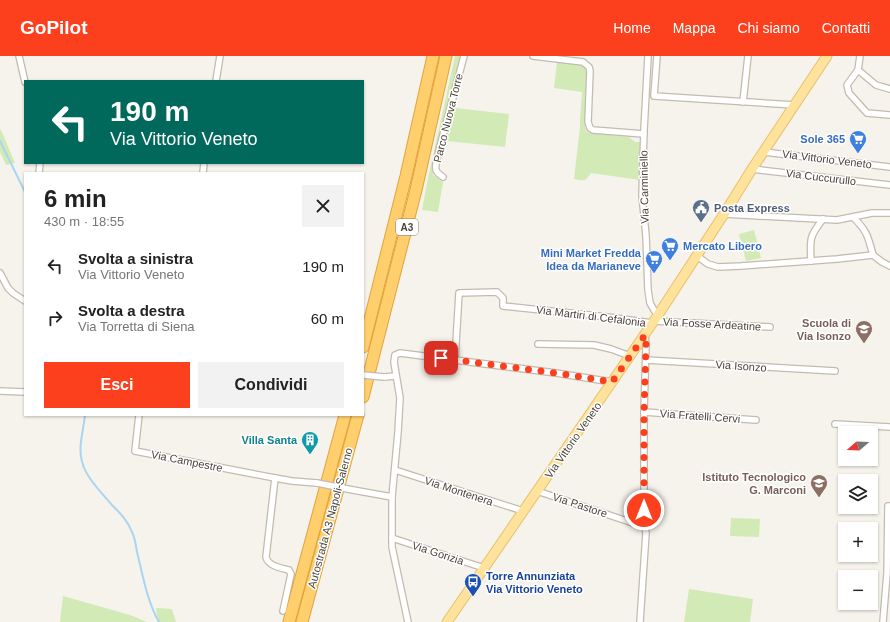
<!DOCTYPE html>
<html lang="it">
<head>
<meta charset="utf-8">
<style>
  body { margin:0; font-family:Arial,sans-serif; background:#f2f2f2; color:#222; height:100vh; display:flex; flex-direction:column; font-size:15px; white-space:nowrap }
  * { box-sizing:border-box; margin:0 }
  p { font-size:13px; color:#767676 }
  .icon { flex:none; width:22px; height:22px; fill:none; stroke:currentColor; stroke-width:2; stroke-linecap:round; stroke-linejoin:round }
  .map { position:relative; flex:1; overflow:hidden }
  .side { position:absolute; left:24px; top:116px; width:340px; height:244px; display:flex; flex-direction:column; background:#fff; border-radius:0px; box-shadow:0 1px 3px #0004 }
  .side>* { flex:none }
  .hud { position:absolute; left:24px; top:24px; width:340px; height:84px; border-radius:0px; box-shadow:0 1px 3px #0004; background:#00695c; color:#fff; overflow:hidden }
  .needle { width:26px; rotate:251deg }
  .buttons { position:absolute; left:838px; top:370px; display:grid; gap:8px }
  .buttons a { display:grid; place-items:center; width:40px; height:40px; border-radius:0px; background:#fff; box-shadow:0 1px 3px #0004; font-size:20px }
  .pin { position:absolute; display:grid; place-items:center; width:34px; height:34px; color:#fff; margin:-17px; border-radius:8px; box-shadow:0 2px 6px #0006 }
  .me { position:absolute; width:44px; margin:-22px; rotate:0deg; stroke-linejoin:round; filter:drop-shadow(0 0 3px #0008) }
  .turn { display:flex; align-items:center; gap:14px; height:84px; padding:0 20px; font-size:18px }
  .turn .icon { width:52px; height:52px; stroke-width:2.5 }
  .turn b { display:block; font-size:28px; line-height:34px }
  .round { display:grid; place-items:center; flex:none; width:42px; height:42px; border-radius:0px; background:#f2f2f2 }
  .overview { display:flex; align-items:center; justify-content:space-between; height:68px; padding:0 20px }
  h1 { font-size:24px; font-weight:600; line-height:30px }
  .button { display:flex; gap:8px; margin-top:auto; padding:8px 20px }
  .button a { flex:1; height:46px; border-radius:0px; background:#fc3f1d; color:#fff; font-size:16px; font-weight:600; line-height:46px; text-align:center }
  .button a+a { background:#f2f2f2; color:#222 }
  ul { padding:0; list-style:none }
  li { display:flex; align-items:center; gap:12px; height:52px; padding:0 20px }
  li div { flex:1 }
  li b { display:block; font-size:15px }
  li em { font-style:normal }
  header { display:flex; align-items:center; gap:24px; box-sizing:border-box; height:56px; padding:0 20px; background:#fc3f1d; color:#fff }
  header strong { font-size:19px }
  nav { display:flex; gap:22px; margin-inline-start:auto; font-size:14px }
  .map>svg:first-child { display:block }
  .green { fill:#d2eab5 }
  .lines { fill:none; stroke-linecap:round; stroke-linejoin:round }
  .stream { stroke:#a9d4f2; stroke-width:2 }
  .minor-casing { stroke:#c2bbae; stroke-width:8 }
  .primary-casing { stroke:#e6c16a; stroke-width:11 }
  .motorway-casing { stroke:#e0a43c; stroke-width:13 }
  .minor { stroke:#fff; stroke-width:5.5 }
  .primary { stroke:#ffe39c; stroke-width:9 }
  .motorway { stroke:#ffcf6e; stroke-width:11 }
  .minor-bridge-casing { stroke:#c2bbae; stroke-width:8; stroke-linecap:butt }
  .minor-bridge { stroke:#fff; stroke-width:5.5 }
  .route { stroke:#fc3f1d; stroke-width:7; stroke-dasharray:0 12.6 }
  .labels { text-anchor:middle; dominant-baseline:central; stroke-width:3; stroke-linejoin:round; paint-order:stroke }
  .shield { fill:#fff; stroke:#817c74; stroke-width:1 }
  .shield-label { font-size:10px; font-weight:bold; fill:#4b4439 }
  .street-label { font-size:11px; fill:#4b4439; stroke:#fff }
  .shop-label { font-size:11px; font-weight:bold; fill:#366cbe; stroke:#fff; text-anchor:end }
  .service-label { font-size:11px; font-weight:bold; fill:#4e5e75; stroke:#fff; text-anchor:start }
  .education-label { font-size:11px; font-weight:bold; fill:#785e54; stroke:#fff; text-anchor:end }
  .culture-label { font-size:11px; font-weight:bold; fill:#0d838f; stroke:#fff; text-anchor:end }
  .transit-label { font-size:11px; font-weight:bold; fill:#164399; stroke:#fff; text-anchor:start }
</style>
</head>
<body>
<header>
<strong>GoPilot</strong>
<nav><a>Home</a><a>Mappa</a><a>Chi siamo</a><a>Contatti</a></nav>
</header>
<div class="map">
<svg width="890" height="566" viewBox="0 0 890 566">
  <rect width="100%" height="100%" fill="#f6f3ec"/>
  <g class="green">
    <path d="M455 0H461L432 109 433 119 443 126 438 156 422 154 427 127Z"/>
    <path d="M557 6C568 7 585 4 588 18L585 71 586 75 590 77 629 81 635 86H642L640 124 591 117C585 126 584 125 574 123L580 71V64L582 36 554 32Z"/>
    <path d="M455 52 509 58 505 91 447 85Z"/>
    <path d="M0 73 2 76 15 107 6 109 0 96Z"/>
    <path d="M754 174 761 202 746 205 739 178Z"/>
    <path d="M731 462 760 463 759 481 730 480Z"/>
    <path d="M689 533 753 543 750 566H684Z"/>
    <path d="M63 540 130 559 147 566H60Z"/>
    <path d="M156 552 172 553 176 566H158Z"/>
  </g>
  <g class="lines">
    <g class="stream">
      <path d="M0 85 25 136"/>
      <path d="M85 359C84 368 82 377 81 386 77 414 95 429 112 449 120 457 128 465 132 476 135 482 136 490 137 496 143 520 147 545 159 566"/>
    </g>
    <defs>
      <g id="minor">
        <path d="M19 0 25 26"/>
        <path d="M533 0 583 6 589 11 590 15 588 66 590 72 593 74 644 78"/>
        <path d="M648 0 644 74 642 139 646 180 648 234 650 247 654 254 658 259"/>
        <path d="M657 0 654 40 794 49"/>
        <path d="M860 0 858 14 847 29 849 37 867 57 890 59"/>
        <path d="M858 14 876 29 890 33"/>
        <path d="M216 25 220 0"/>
        <path d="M743 46 748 0"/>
        <path d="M764 96 890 111"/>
        <path d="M752 113 890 129"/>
        <path d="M39 117 40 107"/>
        <path d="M203 117 204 107"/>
        <path d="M443 121C434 115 435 113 437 102L464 0"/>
        <path d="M724 158 837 164 872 157H890"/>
        <path d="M853 161C867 175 868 180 873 199"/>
        <path d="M697 200 708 208 718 211 741 210 837 203 873 199 882 206 890 210"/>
        <path d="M811 205C810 183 809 181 823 163"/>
        <path d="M0 217 8 232 13 237 25 245"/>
        <path d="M654 265 770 271"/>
        <path d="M538 288 594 289 611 293 630 300"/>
        <path d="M455 304 459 237 497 236 503 242V250L608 261 652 267"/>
        <path d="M646 304 835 315"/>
        <path d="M384 321 396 320"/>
        <path d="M0 335 25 336"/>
        <path d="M644 356 756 364"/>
        <path d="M139 359 135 395 275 422 292 425 317 427"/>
        <path d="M835 368 890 371"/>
        <path d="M395 414 523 455"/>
        <path d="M275 422 266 501C268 510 281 512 289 514L291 518 283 555"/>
        <path d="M353 434 392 441"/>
        <path d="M537 435 645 471 646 477 640 566"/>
        <path d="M644 454V356L646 289 645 279"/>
        <path d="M392 482 484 512"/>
        <path d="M408 566 392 491V441L398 376 400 342 394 306 395 299 400 297 556 317 612 326"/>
        <path d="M883 566 887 517 888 450H890"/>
      </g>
      <path id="primary" d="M447 566 658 259 724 158 752 113 827 0"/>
      <g id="motorway">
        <path d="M363 291 406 120 433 0"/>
        <path d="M363 341 416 134 446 0"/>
        <path d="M289 566 345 359"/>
        <path d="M302 566 358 359"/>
      </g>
    </defs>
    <use href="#minor" class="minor-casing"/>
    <use href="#primary" class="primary-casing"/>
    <use href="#motorway" class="motorway-casing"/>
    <use href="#minor" class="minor"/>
    <use href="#primary" class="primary"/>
    <use href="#motorway" class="motorway"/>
    <defs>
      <g id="minor-bridge">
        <path d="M363 319 384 321"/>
        <path d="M317 427 353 434"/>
      </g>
    </defs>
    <use href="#minor-bridge" class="minor-bridge-casing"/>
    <use href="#minor-bridge" class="minor-bridge"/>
  </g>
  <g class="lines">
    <path class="route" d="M441 302 556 317 612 326 645 279 646 289 644 356V454"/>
  </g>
  <defs>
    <symbol id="supermarket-pin" viewBox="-11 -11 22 30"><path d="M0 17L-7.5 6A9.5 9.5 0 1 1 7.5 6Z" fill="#3f7fe0" stroke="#fff"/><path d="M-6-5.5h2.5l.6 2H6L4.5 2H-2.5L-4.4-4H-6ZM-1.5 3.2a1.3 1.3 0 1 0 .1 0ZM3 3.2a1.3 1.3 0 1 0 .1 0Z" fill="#fff"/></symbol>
    <symbol id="civic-pin" viewBox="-11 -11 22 30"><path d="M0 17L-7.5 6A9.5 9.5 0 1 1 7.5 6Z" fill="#5c6f8a" stroke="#fff"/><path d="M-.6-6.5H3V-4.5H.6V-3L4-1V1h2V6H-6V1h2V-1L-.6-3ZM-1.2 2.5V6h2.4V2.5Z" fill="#fff"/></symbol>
    <symbol id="school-pin" viewBox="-11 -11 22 30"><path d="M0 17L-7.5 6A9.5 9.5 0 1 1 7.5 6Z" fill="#8d6e63" stroke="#fff"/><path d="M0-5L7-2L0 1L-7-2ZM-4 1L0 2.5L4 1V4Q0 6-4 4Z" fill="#fff"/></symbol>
    <symbol id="building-pin" viewBox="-11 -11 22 30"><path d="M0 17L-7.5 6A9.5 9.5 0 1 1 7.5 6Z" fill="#0f9aa8" stroke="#fff"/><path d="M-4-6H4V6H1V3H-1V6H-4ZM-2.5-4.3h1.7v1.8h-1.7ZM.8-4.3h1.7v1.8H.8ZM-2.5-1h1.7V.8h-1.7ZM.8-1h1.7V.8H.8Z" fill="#fff"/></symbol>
    <symbol id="bus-pin" viewBox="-11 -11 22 30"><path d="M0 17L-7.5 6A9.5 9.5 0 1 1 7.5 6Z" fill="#1a4fb4" stroke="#fff"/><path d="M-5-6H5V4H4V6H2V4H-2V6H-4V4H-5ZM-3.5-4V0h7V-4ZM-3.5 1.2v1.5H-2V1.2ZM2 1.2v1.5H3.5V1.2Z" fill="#fff"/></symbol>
  </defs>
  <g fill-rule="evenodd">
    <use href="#supermarket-pin" x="848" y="73" width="20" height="27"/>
    <use href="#civic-pin" x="691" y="142" width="20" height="27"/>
    <use href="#supermarket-pin" x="660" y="180" width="20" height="27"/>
    <use href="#supermarket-pin" x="644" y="193" width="20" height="27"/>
    <use href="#school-pin" x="854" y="263" width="20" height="27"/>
    <use href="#building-pin" x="300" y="374" width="20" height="27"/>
    <use href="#school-pin" x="809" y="417" width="20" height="27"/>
    <use href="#bus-pin" x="463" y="516" width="20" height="27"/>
  </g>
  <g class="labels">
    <rect class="shield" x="396" y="163" width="22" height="16" rx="3"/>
    <g class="shield-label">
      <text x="407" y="171">A3</text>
    </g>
    <g class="street-label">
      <text transform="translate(448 62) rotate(-76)">Parco Nuova Torre</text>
      <text transform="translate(827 103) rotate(7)">Via Vittorio Veneto</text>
      <text transform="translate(821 121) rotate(7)">Via Cuccurullo</text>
      <text transform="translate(644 131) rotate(-91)">Via Carminiello</text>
      <text transform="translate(591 260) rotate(7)">Via Martiri di Cefalonia</text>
      <text transform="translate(712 268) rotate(3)">Via Fosse Ardeatine</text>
      <text transform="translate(741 310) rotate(4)">Via Isonzo</text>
      <text transform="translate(700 360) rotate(4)">Via Fratelli Cervi</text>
      <text transform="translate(573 384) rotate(-55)">Via Vittorio Veneto</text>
      <text transform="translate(187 405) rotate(11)">Via Campestre</text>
      <text transform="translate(459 435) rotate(18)">Via Montenera</text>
      <text transform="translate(580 449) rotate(18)">Via Pastore</text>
      <text transform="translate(330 462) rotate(-75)">Autostrada A3 Napoli-Salerno</text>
      <text transform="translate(438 497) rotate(18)">Via Gorizia</text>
    </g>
    <g class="shop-label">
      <text x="845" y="83">Sole 365</text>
      <text x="683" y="190" text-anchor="start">Mercato Libero</text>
      <text x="641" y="197">Mini Market Fredda<tspan x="641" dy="13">Idea da Marianeve</tspan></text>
    </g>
    <g class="service-label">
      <text x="714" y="152">Posta Express</text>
    </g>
    <g class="education-label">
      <text x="851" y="267">Scuola di<tspan x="851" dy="13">Via Isonzo</tspan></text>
      <text x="806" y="421">Istituto Tecnologico<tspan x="806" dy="13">G. Marconi</tspan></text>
    </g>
    <g class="culture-label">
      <text x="297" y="384">Villa Santa</text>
    </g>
    <g class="transit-label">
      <text x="486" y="520">Torre Annunziata<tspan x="486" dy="13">Via Vittorio Veneto</tspan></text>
    </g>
  </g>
</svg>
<div class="buttons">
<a><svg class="needle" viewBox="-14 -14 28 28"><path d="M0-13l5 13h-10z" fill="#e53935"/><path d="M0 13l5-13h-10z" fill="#767676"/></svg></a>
<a><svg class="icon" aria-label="layers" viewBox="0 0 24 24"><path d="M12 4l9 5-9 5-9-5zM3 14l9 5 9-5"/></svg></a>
<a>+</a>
<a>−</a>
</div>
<div class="pin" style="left:441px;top:302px;background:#d93025"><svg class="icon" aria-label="arrive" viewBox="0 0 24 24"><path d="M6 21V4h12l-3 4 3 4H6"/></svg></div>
<svg class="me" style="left:644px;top:454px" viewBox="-20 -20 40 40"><circle r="17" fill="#fc3f1d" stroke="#fff" stroke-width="3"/><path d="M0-11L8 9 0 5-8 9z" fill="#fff"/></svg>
<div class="hud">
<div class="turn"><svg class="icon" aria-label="left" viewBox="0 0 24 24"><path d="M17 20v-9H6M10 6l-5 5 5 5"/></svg><div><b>190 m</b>Via Vittorio Veneto</div></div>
</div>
<section class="side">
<div class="overview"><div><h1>6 min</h1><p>430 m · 18:55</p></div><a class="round"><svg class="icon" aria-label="close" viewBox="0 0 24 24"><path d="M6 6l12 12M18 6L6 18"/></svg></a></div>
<ul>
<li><svg class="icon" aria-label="left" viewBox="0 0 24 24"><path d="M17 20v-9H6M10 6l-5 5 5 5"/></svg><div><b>Svolta a sinistra</b><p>Via Vittorio Veneto</p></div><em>190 m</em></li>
<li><svg class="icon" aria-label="right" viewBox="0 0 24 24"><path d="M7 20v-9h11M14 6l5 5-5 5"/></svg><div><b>Svolta a destra</b><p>Via Torretta di Siena</p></div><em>60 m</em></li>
</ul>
<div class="button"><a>Esci</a><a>Condividi</a></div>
</section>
</div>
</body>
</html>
